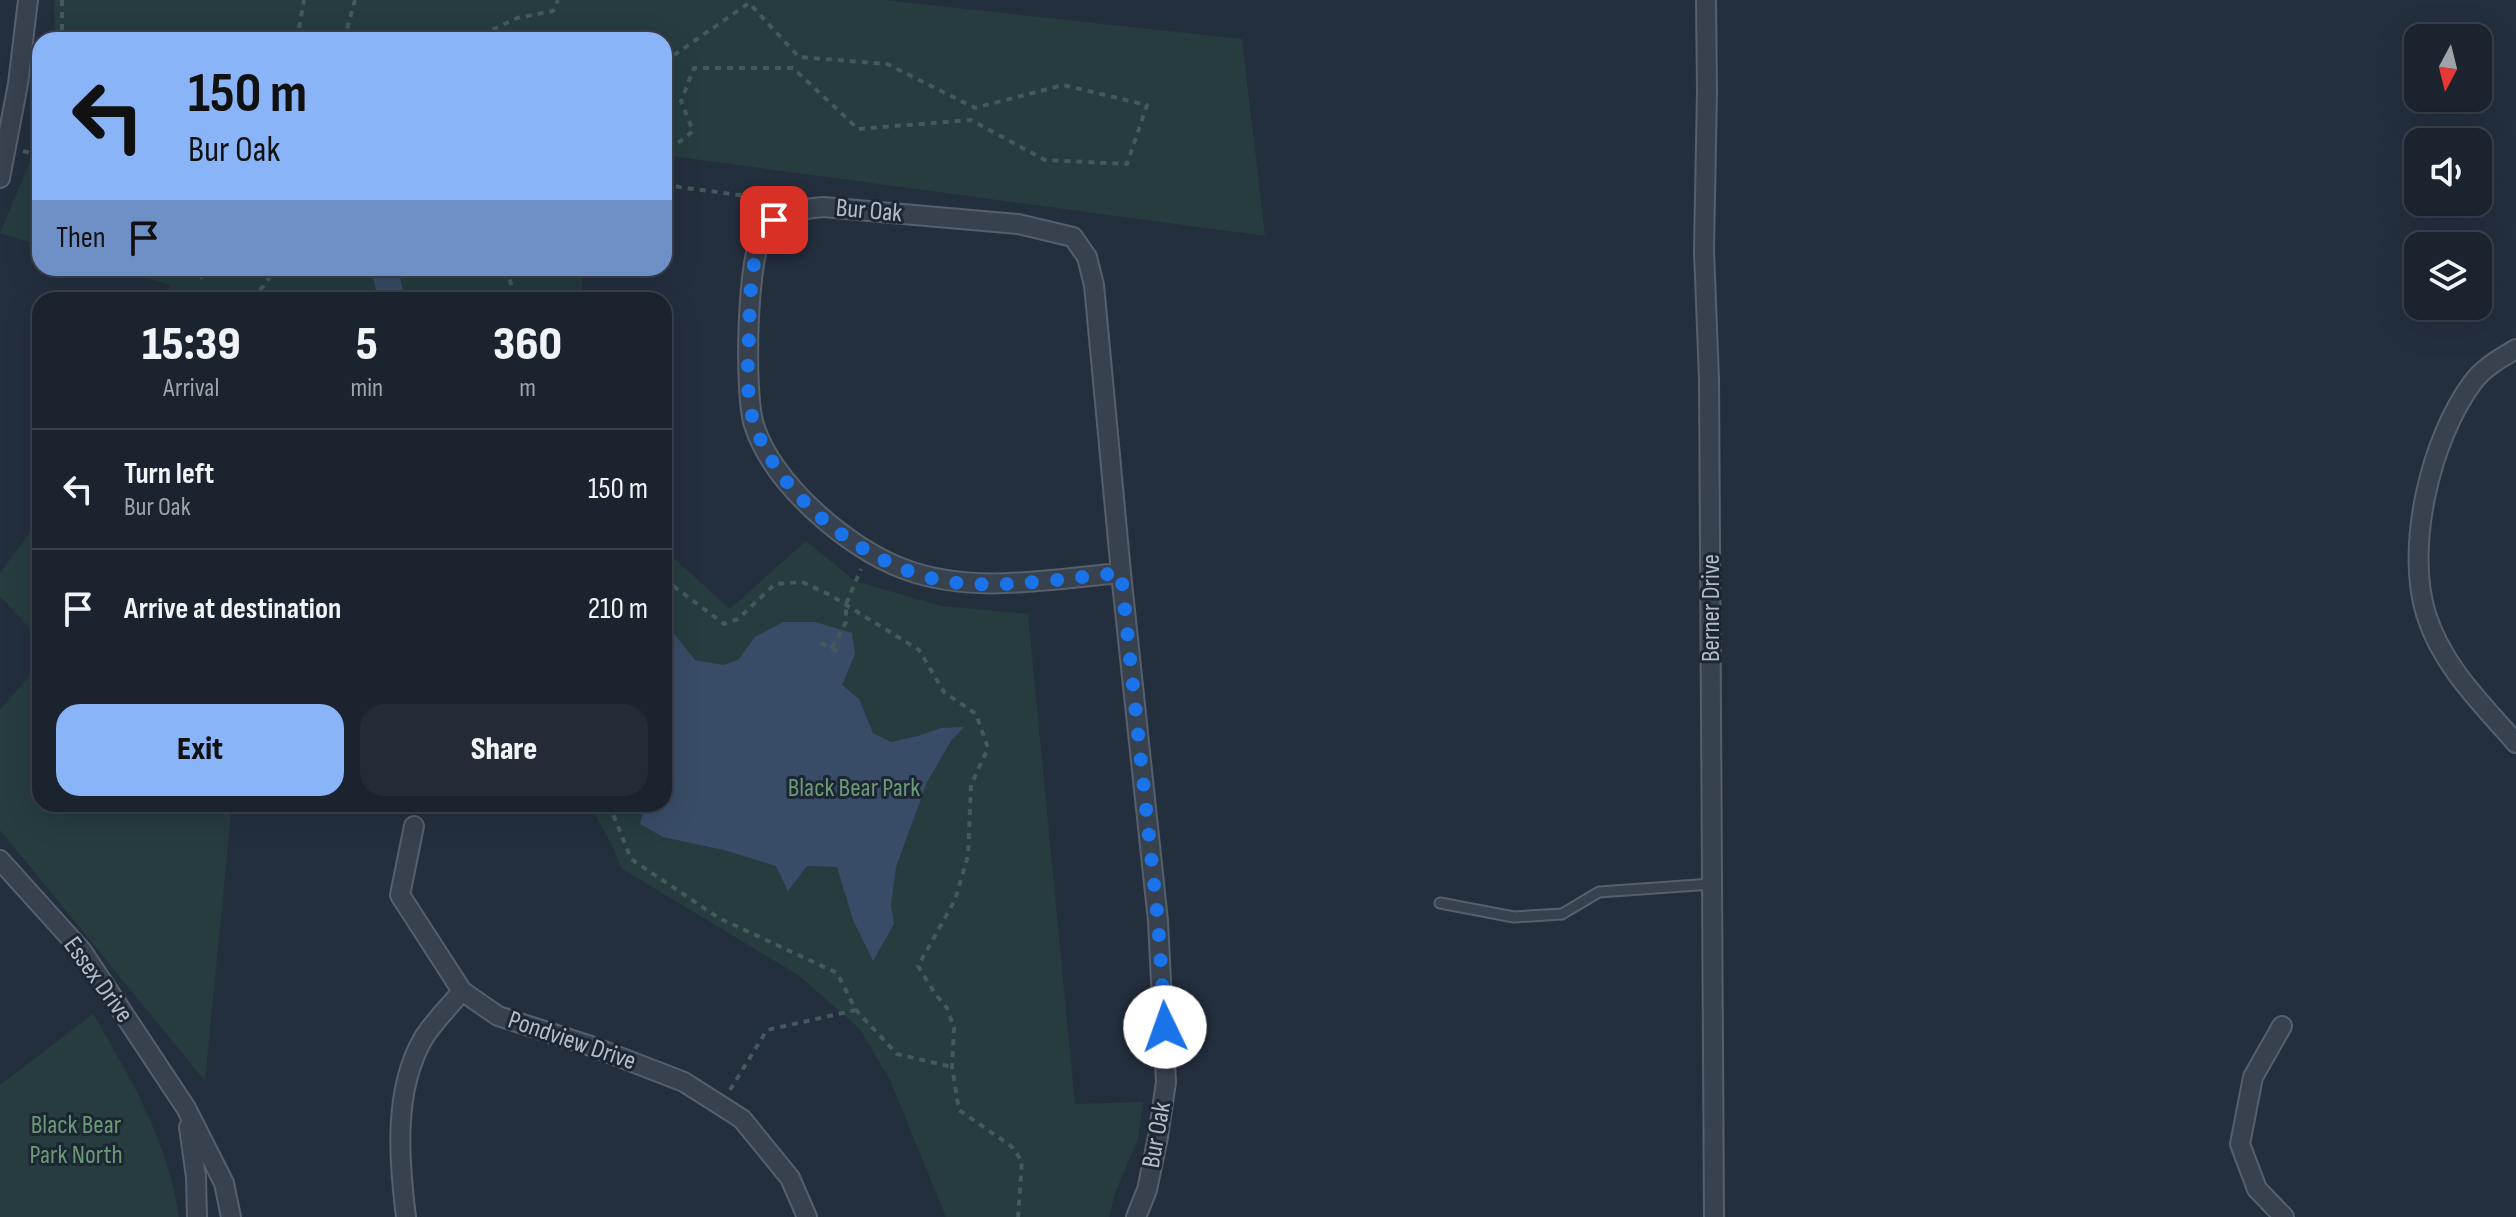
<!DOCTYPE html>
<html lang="en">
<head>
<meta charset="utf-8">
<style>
  body { margin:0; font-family:"Sofia Sans Condensed",sans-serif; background:#242b36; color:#f1f3f6; height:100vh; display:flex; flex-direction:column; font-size:30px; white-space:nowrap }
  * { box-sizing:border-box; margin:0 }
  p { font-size:26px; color:#a0a4aa }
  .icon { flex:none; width:44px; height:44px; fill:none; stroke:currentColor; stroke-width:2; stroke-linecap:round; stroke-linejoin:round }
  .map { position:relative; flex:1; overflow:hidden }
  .panel { position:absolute; left:32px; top:292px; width:640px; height:520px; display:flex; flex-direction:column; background:#1b232e; border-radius:24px; box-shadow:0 8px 32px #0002,0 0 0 2px #39404a }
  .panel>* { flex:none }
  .guide { position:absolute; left:32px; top:32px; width:640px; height:244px; border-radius:24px; box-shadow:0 8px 32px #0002,0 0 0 2px #39404a; background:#8ab4f8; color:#111; overflow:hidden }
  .needle { width:52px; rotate:187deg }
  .fabs { position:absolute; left:2404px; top:24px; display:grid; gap:16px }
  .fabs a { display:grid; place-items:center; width:88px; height:88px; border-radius:16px; background:#1b232e; box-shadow:0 8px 32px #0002,0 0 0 2px #39404a; font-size:40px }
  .pin { position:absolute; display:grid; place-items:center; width:68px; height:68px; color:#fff; margin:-34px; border-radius:16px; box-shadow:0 4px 12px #0006 }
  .me { position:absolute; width:88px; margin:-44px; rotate:357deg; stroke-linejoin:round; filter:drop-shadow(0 0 6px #0008) }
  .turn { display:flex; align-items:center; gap:28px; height:168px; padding:0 24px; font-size:36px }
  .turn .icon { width:104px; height:104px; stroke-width:2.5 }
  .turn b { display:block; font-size:56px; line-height:68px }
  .then { display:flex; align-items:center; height:76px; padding:0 24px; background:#0003; gap:16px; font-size:30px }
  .eta { display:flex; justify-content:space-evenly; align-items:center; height:136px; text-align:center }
  .eta b { font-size:48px; font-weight:800; line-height:56px }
  .cta { display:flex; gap:16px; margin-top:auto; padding:16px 24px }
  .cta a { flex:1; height:92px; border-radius:24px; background:#8ab4f8; color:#111; font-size:32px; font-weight:800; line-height:92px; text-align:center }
  .cta a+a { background:#242b36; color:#f1f3f6 }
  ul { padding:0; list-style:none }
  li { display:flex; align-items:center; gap:24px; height:120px; padding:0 24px; border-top:2px solid #39404a }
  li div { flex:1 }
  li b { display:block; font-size:30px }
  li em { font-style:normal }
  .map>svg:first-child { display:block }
  .green { fill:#263c3f }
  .water { fill:#394c67 }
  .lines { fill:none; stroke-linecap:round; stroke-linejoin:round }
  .lane-casing { stroke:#565f6c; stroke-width:13 }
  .street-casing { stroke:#565f6c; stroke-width:22 }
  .path { stroke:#44595c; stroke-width:4; stroke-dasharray:6 6; stroke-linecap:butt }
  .lane { stroke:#38414e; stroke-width:9 }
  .street { stroke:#38414e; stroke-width:18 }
  .route { stroke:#1a73e8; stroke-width:14; stroke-dasharray:0 25.2 }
  .labels { text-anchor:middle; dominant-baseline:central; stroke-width:6; stroke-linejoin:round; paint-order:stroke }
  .street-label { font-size:26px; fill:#b4bcc9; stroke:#1d2633 }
  .park-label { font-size:26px; fill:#6b9a76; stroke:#1d2633 }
</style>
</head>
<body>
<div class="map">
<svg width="2516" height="1217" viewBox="0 0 2516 1217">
  <rect width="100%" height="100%" fill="#242f3e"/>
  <g class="green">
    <path d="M54 0H884L1242 39 1265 236 664 155V40H55Z"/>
    <path d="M40 123V245L0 233 31 160Z"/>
    <path d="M115 268H583L581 300H163L170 285Z"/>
    <path d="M40 519V639L0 596V573Z"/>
    <path d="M806 541 855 581 941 606 1028 614 1075 1104 1143 1102 1138 1139 1115 1193 1109 1217H946L890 1080 859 1028 798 975 621 868 613 847 589 804H664V549L730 609Z"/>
    <path d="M40 664V804H232L205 1081 0 830V710Z"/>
    <path d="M93 1014C131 1078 168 1142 179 1217H0V1085Z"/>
  </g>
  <g class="water">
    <path d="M371 268H398L405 300H378Z"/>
    <path d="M664 621 695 660 723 665 738 660 755 637 783 622H815L852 633 855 654 842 685 859 699 873 733 891 742 918 736 941 728 964 727 951 741 927 782 896 867 891 905 894 924 873 961 853 920 837 867 807 866 788 891 776 866 724 850 663 837 640 824 646 804H664Z"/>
  </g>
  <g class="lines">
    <defs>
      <path id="lane" d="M1440 903 1514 917 1562 914 1599 892 1712 884"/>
      <g id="street">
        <path d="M1706 0 1707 90 1704 251 1709 379 1714 1217"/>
        <path d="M0 178 18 84 28 0"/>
        <path d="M2516 349C2501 358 2484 367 2473 382 2431 438 2405 546 2426 614 2442 666 2482 704 2516 743"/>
        <path d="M1121 573C1050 579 972 595 904 569 847 548 773 484 754 425 744 394 746 250 766 226 779 211 804 209 823 207L1018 224 1073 237 1087 257 1094 285 1121 573 1158 921 1166 1082 1158 1137 1147 1190 1136 1217"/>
        <path d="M414 826 400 895 462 991 498 1016 591 1046 684 1082 742 1119 790 1178 807 1217"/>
        <path d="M0 860 82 951 186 1108 224 1183 231 1217"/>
        <path d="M2282 1026 2253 1077 2240 1144 2257 1189 2284 1217"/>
        <path d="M189 1127 196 1177 197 1217"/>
        <path d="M406 1217C399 1160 393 1091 423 1039 433 1022 450 1006 462 991"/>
      </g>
    </defs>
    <use href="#lane" class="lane-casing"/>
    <use href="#street" class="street-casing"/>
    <g class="path">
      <path d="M62 0V40"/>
      <path d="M297 40 304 0"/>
      <path d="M344 40 355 0"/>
      <path d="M471 40 517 18 553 11 558 0"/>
      <path d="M552 40 562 34 560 40"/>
      <path d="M664 62 749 3 799 57 887 64 975 108 1063 85 1147 105 1127 164 1045 160 971 120 858 129 793 68H694L681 101 693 131 664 154"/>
      <path d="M23 151 40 156"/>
      <path d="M664 185 769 199"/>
      <path d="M179 268 180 271 199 278 216 268"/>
      <path d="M506 268 516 300"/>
      <path d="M253 300 276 268"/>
      <path d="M664 579 724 624 738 619 775 584 802 582 830 595 919 650 944 692 976 714 988 748 971 785 968 856 955 900 918 966 936 995 947 1008 954 1028 952 1067 959 1110 1011 1146 1022 1161 1018 1217"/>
      <path d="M821 643 842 654"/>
      <path d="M832 648 846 622V604L861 569"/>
      <path d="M609 804 631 859 719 918 837 973 856 1010 897 1054 952 1067"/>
      <path d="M730 1090 767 1030 856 1010"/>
    </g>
    <use href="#lane" class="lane"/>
    <use href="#street" class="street"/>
  </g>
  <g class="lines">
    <path class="route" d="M774 220C749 240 750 304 749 335 748 364 745 398 755 426 780 498 866 565 939 580 995 591 1064 578 1121 573L1158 921 1165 1027"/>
  </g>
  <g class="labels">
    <g class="street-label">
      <text transform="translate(869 211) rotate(5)">Bur Oak</text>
      <text transform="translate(1711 608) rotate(-90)">Berner Drive</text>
      <text transform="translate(98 980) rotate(54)">Essex Drive</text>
      <text transform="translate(572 1041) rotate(19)">Pondview Drive</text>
      <text transform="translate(1157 1135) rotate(-80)">Bur Oak</text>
    </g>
    <g class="park-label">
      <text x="854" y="788">Black Bear Park</text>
      <text x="76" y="1125">Black Bear<tspan x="76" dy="30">Park North</tspan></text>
    </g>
  </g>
</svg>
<div class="fabs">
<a><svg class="needle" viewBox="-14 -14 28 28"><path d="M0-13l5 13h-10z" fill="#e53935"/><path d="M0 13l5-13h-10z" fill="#a0a4aa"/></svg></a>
<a><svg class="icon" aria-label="sound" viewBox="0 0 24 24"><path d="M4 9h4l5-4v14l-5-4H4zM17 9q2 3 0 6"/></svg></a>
<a><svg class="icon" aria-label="layers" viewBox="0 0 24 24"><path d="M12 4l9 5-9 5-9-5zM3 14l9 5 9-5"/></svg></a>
</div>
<div class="pin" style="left:774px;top:220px;background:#d93025"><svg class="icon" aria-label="arrive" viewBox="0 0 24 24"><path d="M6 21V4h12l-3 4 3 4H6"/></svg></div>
<svg class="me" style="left:1165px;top:1027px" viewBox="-20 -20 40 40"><circle r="19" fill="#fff"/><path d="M0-13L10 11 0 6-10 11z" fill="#1a73e8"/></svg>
<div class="guide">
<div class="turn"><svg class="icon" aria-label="left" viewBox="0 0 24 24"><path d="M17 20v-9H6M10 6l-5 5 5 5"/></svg><div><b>150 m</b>Bur Oak</div></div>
<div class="then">Then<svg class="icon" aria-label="arrive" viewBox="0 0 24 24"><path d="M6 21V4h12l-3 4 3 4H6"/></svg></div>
</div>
<section class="panel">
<div class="eta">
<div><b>15:39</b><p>Arrival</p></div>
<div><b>5</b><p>min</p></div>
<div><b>360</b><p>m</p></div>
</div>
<ul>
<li><svg class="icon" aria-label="left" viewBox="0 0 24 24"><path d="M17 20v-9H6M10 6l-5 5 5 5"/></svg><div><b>Turn left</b><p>Bur Oak</p></div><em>150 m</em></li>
<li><svg class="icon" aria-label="arrive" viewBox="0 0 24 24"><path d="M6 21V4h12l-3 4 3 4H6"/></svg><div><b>Arrive at destination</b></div><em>210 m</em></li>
</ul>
<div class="cta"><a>Exit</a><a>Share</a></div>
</section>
</div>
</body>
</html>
